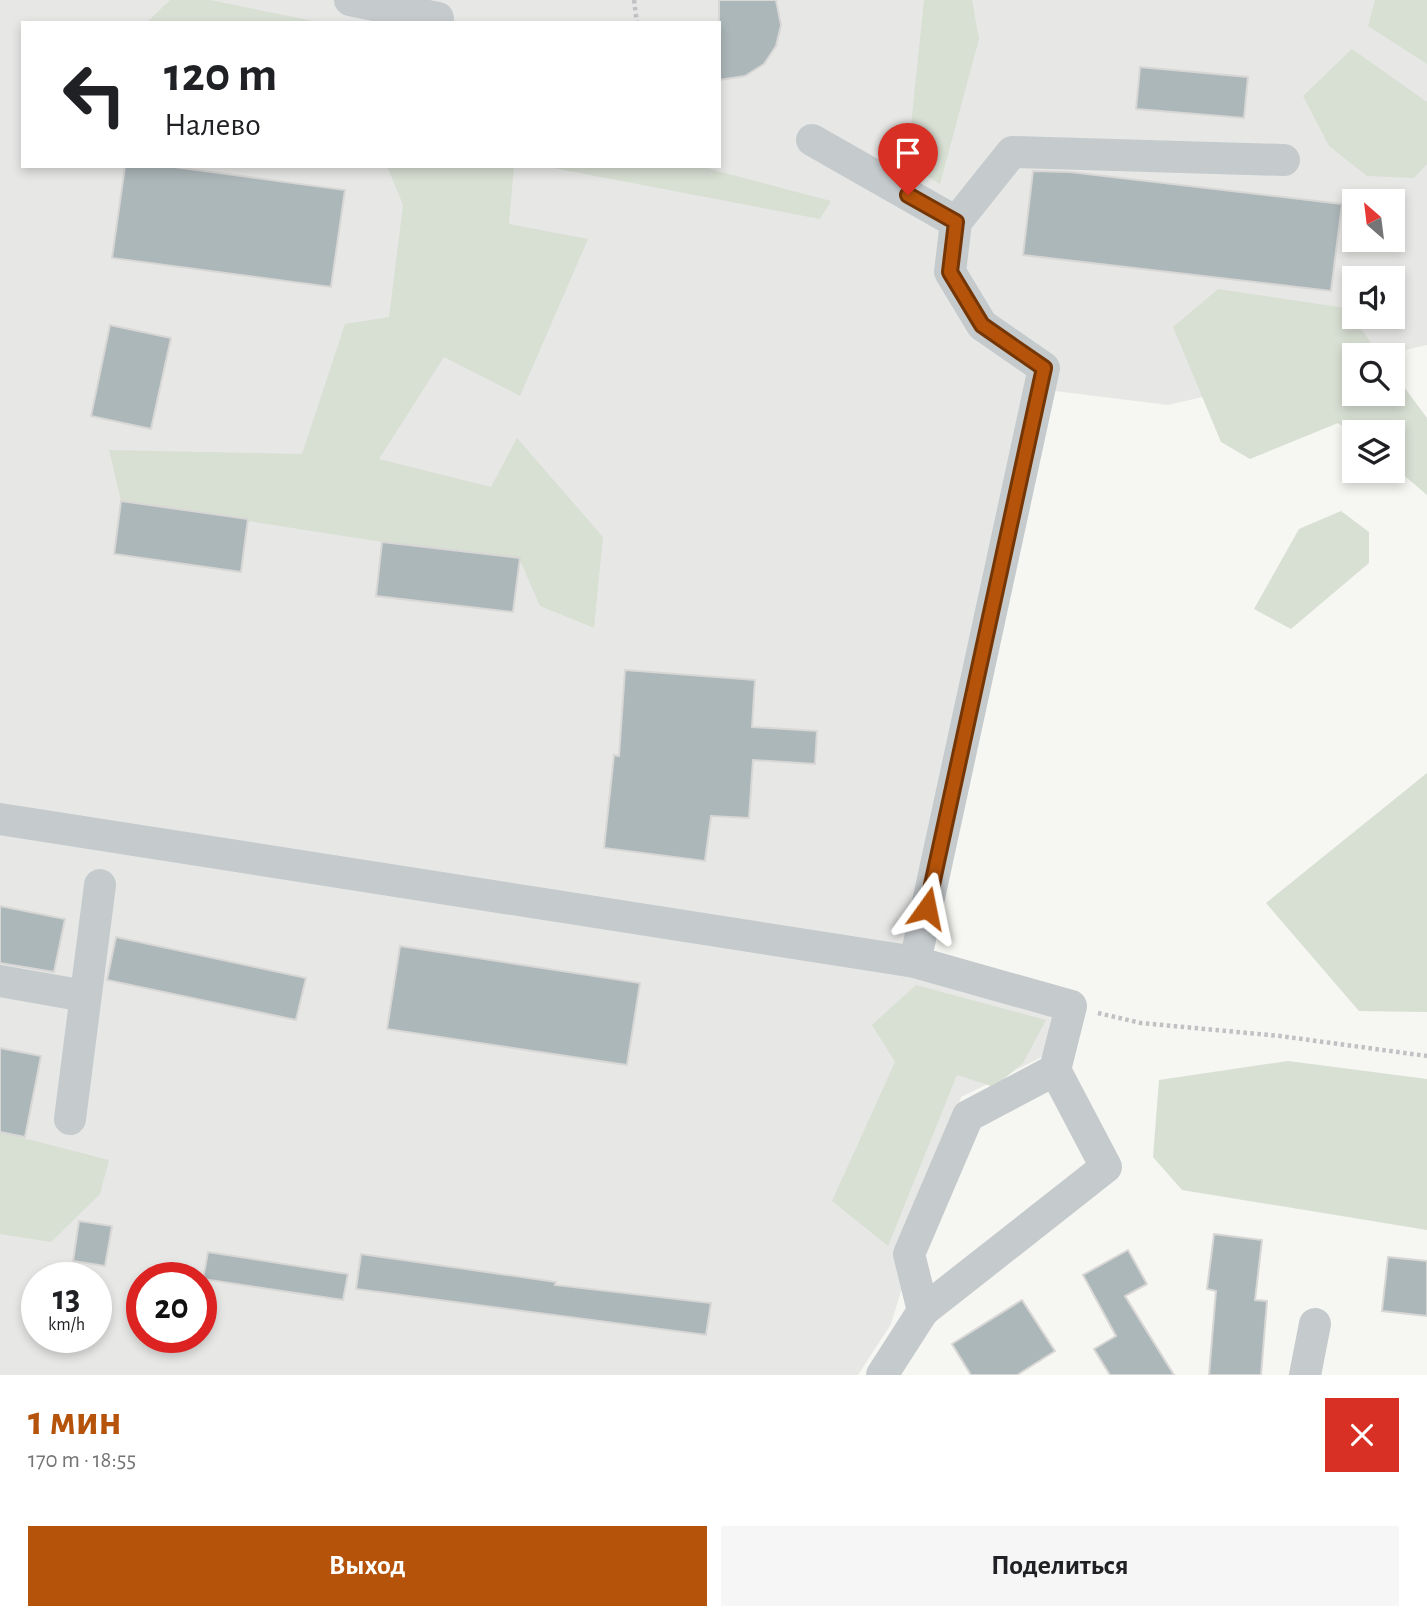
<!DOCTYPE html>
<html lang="ru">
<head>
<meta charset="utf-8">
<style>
  body { margin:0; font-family:"Alegreya Sans",sans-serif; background:#f6f6f6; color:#202124; height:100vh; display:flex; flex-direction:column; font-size:26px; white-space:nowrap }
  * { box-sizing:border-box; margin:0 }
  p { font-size:23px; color:#757577 }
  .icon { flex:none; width:38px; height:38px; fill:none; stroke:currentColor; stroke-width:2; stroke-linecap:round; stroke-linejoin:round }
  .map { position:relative; height:1375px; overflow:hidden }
  .side { display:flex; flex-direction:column; background:#fff; flex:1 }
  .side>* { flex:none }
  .hud { position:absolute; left:21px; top:21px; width:700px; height:147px; border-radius:0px; box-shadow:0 4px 10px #0003; background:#fff; color:#202124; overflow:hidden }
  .needle { width:46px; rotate:332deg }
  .buttons { position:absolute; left:1342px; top:189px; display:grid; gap:14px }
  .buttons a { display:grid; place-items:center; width:63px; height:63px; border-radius:0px; background:#fff; box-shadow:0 4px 10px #0003; font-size:35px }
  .speed { position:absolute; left:21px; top:1262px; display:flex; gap:14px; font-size:35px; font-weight:700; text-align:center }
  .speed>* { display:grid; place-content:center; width:91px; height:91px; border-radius:50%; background:#fff; box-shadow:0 4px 10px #0003; line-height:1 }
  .speed small { font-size:18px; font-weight:400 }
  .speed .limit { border:10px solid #d22; background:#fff; color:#111 }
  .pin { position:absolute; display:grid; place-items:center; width:60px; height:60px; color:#fff; margin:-72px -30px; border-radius:50% 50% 50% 0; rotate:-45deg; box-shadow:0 0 7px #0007 }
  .pin .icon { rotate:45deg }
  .me { position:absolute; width:77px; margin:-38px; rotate:12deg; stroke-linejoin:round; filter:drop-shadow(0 0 5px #0008) }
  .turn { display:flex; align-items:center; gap:24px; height:147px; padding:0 28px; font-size:32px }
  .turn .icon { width:91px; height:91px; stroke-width:2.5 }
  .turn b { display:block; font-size:49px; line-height:60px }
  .round { display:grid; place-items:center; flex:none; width:74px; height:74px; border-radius:0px; background:#f6f6f6 }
  .summary { display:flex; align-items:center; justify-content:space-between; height:119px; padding:0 28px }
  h1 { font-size:42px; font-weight:700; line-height:52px; color:#b45309 }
  .button { display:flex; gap:14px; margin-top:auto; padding:14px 28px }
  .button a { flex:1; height:80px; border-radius:0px; background:#b45309; color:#fff; font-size:28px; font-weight:700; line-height:80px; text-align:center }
  .button a+a { background:#f6f6f6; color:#202124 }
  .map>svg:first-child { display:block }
  .built { fill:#e7e8e6; fill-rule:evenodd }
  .green { fill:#d8dfd3 }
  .building { fill:#acb7ba; stroke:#d8d7d5; stroke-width:2 }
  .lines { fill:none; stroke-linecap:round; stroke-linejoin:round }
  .path { stroke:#bfc1c3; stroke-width:4.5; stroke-dasharray:3.5 3.5; stroke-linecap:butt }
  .minor { stroke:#c5cacc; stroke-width:32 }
  .route-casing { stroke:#753606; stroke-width:18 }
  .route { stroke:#b45309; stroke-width:12 }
</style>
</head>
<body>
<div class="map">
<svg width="1427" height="1375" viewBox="0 0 1427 1375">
  <rect width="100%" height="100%" fill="#f6f6f2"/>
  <path class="built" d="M0 0H1427V345L1383 355H1354V362L1168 405 1055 391 922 971 1053 1006 1044 1056 961 1097 891 1324 858 1375H0ZM23 23H719V166H23ZM1354 201H1393V240H1354ZM1354 278H1393V317H1354ZM37 1278H96V1337H37ZM142 1278H201V1337H142Z"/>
  <g class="green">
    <path d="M170 0H210L323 23H146Z"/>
    <path d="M924 0H972L979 39 940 184 907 163Z"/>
    <path d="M1375 0H1427V64L1368 26Z"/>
    <path d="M1352 49 1427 102V164L1414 178 1367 176 1329 146 1303 96Z"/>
    <path d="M387 166H514L509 224 588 239 520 396 444 357 379 459 491 487 517 438 603 537 594 628 540 606 519 558 382 542 121 501 109 450 302 454 345 324 389 317 403 205Z"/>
    <path d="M543 166H699L831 201 820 219Z"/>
    <path d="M1218 289 1346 308 1380 355H1354V394H1393V372L1427 418V495L1393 466V432H1354V436L1338 423 1250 459 1221 442 1173 327Z"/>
    <path d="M1341 511 1369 532V563L1291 629 1254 609 1299 529Z"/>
    <path d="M1427 773V1012L1359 1011 1266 903Z"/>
    <path d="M916 985 1046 1020 1023 1063 994 1087 957 1075 888 1246 832 1201 895 1062 872 1025Z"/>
    <path d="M1288 1061 1427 1079V1230L1182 1190 1153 1157 1159 1080Z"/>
    <path d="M0 1132 109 1160 100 1194 51 1242 0 1234Z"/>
  </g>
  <g class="building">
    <path d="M719 0H776L781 25 776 46 764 64 745 76 719 80Z"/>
    <path d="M1140 67 1248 77 1244 118 1136 109Z"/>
    <path d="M125 166H167L345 190 331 287 112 258Z"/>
    <path d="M1033 171 1070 172 1342 204 1331 291 1023 255Z"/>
    <path d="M110 325 171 338 151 429 91 416Z"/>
    <path d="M121 501 248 519 241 572 114 554Z"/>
    <path d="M382 542 520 558 513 612 376 596Z"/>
    <path d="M625 670 755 680 752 727 817 731 815 764 753 760 749 818 711 816 705 861 604 848 614 755 619 756Z"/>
    <path d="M0 906 65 919 54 972 0 963Z"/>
    <path d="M116 937 306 978 296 1020 107 980Z"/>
    <path d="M400 946 640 983 627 1065 387 1029Z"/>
    <path d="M0 1048 41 1056 25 1137 0 1132Z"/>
    <path d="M79 1221 112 1226 105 1266 73 1261Z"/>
    <path d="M1214 1234 1262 1240 1255 1300 1267 1301 1261 1375H1209L1216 1291 1207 1289Z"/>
    <path d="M1128 1250 1147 1284 1125 1296 1174 1375H1110L1094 1349 1116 1336 1083 1275Z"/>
    <path d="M208 1252 348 1274 343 1300 203 1279Z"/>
    <path d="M361 1254 556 1282 555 1285 711 1303 706 1335 356 1289Z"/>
    <path d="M1388 1257 1427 1261V1316L1382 1311Z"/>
    <path d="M1022 1300 1055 1351 1017 1375H971L952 1344Z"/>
  </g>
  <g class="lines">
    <g class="path">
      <path d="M634 0 637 23"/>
      <path d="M1098 1013 1141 1023 1280 1036 1427 1056"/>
    </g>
    <g class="minor">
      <path d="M350 0 438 18"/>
      <path d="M812 140 956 222"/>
      <path d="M0 819 915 962 1071 1006 1055 1070 968 1116 909 1254 923 1311 882 1375"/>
      <path d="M915 962 1044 368 982 325 950 272 956 222 1012 152 1284 160"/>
      <path d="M0 981 85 996"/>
      <path d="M70 1119 100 885"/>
      <path d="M923 1311 1106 1167 1055 1070"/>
      <path d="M1305 1375 1315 1324"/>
    </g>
  </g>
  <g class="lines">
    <defs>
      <path id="route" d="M908 195 956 222 950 272 982 325 1044 368 927 908"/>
    </defs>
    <use href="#route" class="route-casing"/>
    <use href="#route" class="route"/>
  </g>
</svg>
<div class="buttons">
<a><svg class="needle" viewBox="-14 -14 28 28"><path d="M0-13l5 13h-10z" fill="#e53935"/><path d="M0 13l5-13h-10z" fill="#757577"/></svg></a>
<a><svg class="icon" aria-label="sound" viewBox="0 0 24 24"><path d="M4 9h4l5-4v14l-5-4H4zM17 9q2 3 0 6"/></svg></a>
<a><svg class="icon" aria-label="search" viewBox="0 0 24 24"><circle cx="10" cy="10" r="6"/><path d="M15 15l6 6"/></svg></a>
<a><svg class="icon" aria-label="layers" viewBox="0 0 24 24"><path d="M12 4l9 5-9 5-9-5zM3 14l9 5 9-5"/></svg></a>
</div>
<div class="speed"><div>13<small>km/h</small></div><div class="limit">20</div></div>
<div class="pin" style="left:908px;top:195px;background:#d93025"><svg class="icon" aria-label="arrive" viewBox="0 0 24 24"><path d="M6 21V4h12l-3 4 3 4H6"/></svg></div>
<svg class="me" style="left:927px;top:908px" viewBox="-20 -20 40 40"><path d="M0-17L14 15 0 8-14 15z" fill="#b45309" stroke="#fff" stroke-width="4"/></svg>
<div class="hud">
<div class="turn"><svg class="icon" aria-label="left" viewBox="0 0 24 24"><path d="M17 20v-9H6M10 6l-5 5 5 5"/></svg><div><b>120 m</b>Налево</div></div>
</div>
</div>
<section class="side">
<div class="summary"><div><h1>1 мин</h1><p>170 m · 18:55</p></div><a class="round" style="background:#d93025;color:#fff"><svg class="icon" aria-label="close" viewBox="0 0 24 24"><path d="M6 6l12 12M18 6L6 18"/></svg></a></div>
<div class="button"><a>Выход</a><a>Поделиться</a></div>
</section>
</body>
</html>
